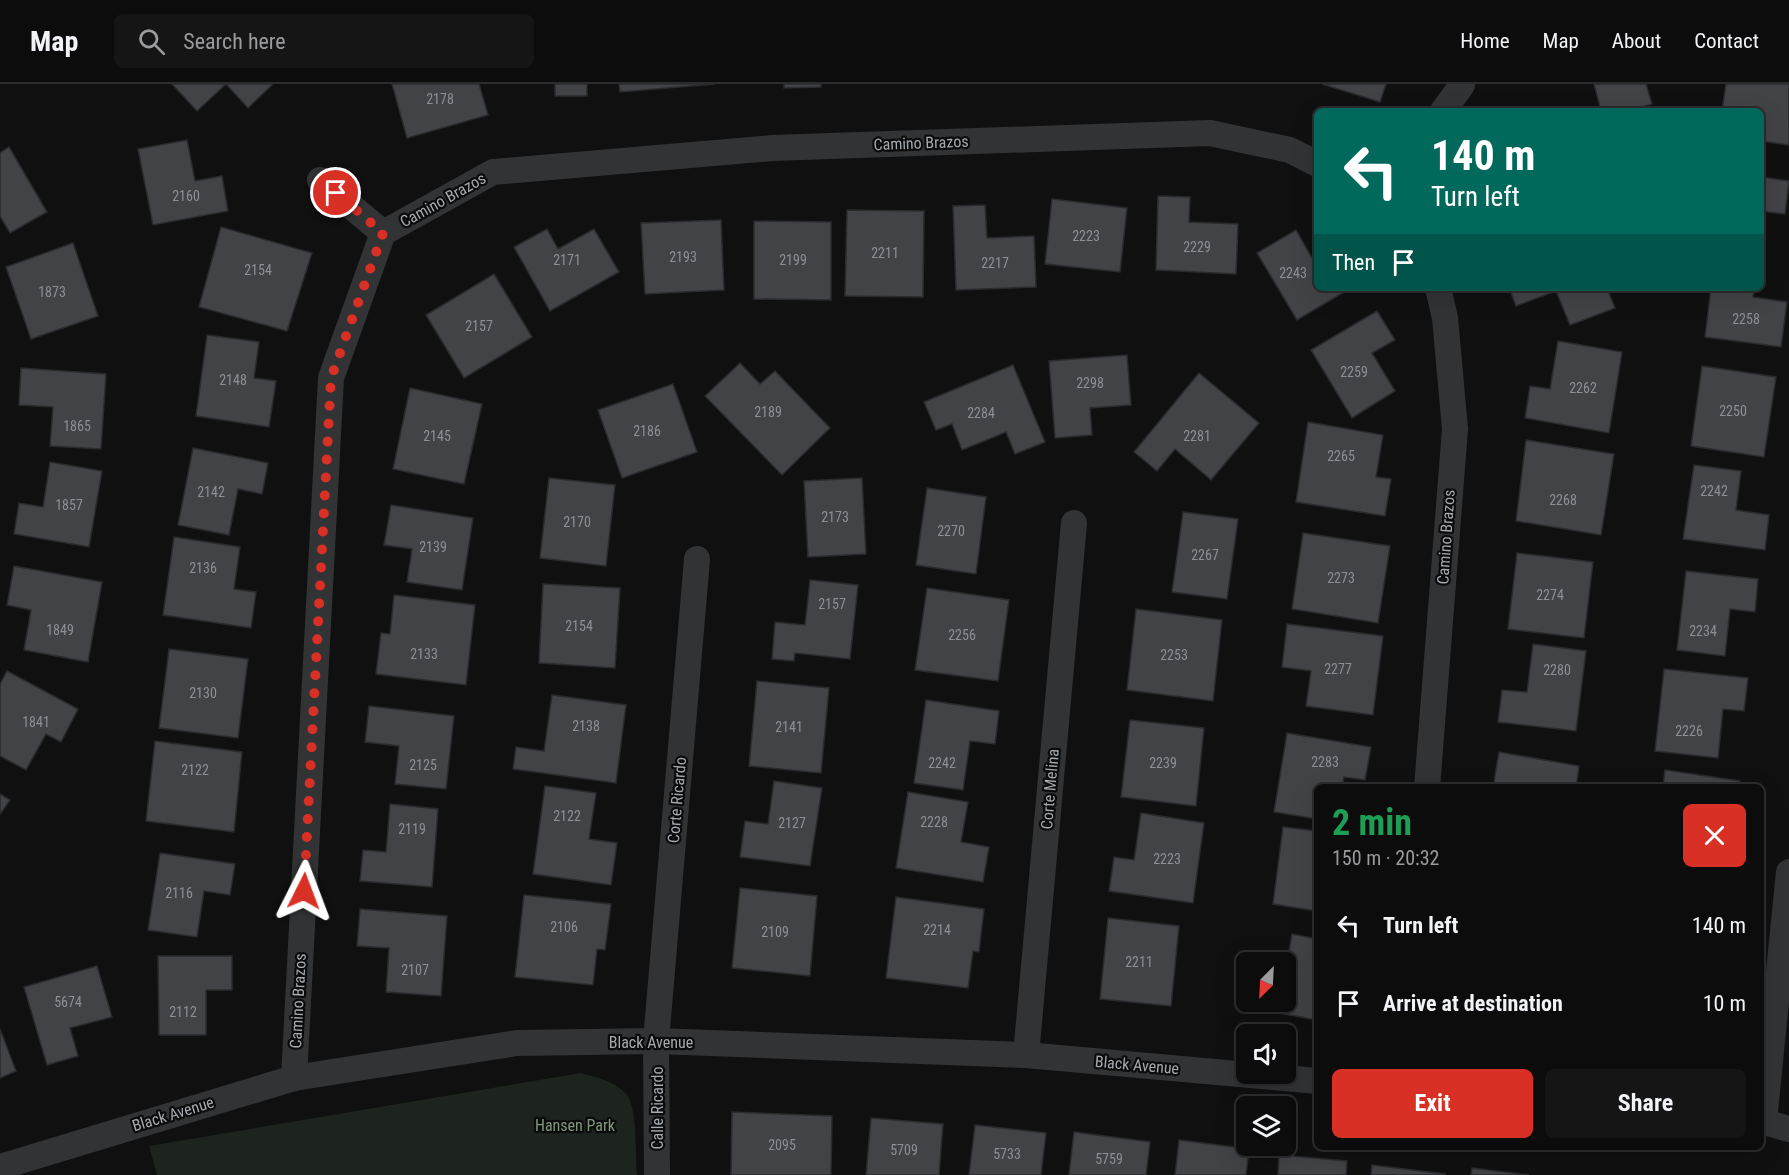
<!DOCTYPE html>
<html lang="en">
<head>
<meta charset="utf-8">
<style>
  body { margin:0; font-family:"Roboto Condensed",sans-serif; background:#151516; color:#f1f3f6; height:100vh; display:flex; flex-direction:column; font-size:22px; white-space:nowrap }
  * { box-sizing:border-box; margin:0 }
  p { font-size:20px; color:#9a9b9d }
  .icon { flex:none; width:33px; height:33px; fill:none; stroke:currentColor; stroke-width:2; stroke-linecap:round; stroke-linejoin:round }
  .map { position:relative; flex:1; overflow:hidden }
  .drawer { position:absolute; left:1314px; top:700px; width:450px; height:366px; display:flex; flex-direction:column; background:#0c0c0d; border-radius:9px; box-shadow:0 6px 24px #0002,0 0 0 2px #2c2c2e }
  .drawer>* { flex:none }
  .top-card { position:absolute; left:1314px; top:24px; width:450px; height:183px; border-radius:9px; box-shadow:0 6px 24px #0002,0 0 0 2px #2c2c2e; background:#00695c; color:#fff; overflow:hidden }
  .needle { width:39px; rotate:204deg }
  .controls { position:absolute; left:1236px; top:868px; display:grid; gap:12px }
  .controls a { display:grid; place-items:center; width:60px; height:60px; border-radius:9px; background:#0c0c0d; box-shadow:0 6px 24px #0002,0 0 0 2px #2c2c2e; font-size:30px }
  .pin { position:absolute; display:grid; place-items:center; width:51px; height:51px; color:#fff; margin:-26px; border:3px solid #fff; border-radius:50%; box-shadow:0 2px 6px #0007 }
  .me { position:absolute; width:66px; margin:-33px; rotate:3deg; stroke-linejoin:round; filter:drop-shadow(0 0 4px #0008) }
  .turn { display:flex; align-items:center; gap:21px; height:126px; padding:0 18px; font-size:27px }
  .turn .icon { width:78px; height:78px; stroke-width:2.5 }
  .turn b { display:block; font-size:42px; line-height:51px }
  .then { display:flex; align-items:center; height:57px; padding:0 18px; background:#0003; gap:12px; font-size:22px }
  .round { display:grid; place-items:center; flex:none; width:63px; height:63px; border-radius:9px; background:#151516 }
  .headline { display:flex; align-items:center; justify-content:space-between; height:102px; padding:0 18px }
  h1 { font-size:36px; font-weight:700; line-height:45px; color:#1e9e55 }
  .cta { display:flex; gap:12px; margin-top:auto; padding:12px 18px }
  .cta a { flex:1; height:69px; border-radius:9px; background:#d93025; color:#fff; font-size:24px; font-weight:700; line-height:69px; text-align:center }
  .cta a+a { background:#151516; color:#f1f3f6 }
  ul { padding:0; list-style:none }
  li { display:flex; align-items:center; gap:18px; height:78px; padding:0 18px }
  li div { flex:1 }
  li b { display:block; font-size:22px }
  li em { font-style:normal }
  header { display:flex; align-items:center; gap:36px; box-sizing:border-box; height:84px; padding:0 30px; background:#0c0c0d; border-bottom:2px solid #2c2c2e }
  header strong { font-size:28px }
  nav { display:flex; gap:33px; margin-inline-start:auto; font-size:21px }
  .search { width:420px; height:54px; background:#151516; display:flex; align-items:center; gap:15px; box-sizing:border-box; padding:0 21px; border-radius:9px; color:#9a9b9d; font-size:22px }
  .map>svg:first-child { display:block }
  .green { fill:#1d231d }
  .building { fill:#424346; stroke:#2a2b2d; stroke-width:1.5 }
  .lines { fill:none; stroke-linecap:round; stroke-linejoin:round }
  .street { stroke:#313335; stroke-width:26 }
  .route { stroke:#d93025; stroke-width:10; stroke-dasharray:0 18 }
  .labels { text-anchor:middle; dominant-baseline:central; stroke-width:4.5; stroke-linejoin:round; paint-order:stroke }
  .number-label { font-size:14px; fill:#8b9096 }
  .street-label { font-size:16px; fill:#a3aab0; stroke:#0b0b0c }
  .park-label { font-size:16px; fill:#81997c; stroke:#0b0b0c }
</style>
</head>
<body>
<header>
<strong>Map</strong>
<div class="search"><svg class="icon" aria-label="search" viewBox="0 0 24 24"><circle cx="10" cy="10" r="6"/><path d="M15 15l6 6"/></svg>Search here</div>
<nav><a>Home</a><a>Map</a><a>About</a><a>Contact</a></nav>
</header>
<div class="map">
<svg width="1789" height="1091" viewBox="0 0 1789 1091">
  <rect width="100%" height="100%" fill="#101011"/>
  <path class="green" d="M581 989C596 993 617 998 627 1011 638 1026 635 1072 637 1091H157L149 1062Z"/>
  <g class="building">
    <path d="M172 0H271L272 1 248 24 226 0 197 27Z"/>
    <path d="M392 0H479L488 31 407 54Z"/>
    <rect x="555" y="0" width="32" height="12"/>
    <path d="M619 0H715L620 8Z"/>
    <path d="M784 0H821V3L784 4Z"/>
    <path d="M1322 0H1386L1380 18Z"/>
    <path d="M1594 0H1646L1652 20 1628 27H1601Z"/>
    <path d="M1726 0H1789V61L1761 57V27H1722Z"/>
    <path d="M187 56 195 97 222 92 228 127 153 141 138 65Z"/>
    <path d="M9 63 47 128 10 149 0 132V69Z"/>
    <path d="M1761 93 1789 97 1785 130 1761 127Z"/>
    <path d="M1158 112 1190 113 1189 138 1238 140 1236 190 1156 186Z"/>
    <path d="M1052 115 1127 124 1120 188 1045 180Z"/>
    <path d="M985 121 987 154 1034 152 1036 203 956 206 953 122Z"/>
    <path d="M847 126 924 127 923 213 845 212Z"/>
    <path d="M721 136 724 206 645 210 641 139Z"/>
    <path d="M754 137 831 138V216L754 215Z"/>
    <path d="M221 143 312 169 287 247 199 223Z"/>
    <path d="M547 145 558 165 594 145 619 188 550 227 514 163Z"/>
    <path d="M1296 146 1312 174 1317 171V204H1351L1297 236 1257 169Z"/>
    <path d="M73 159 98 232 31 255 6 183Z"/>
    <path d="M494 190 532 253 464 294 426 231Z"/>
    <path d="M1509 204H1607L1615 224 1570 241 1556 207 1516 222Z"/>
    <path d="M1711 204H1754L1753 213 1787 218 1781 263 1705 253Z"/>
    <path d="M1377 227 1395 256 1372 269 1395 307 1352 334 1311 266Z"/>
    <path d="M207 251 259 258 254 294 276 297 269 343 196 332Z"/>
    <path d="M1558 257 1622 268 1609 349 1525 334 1530 302 1550 305Z"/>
    <path d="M1127 271 1131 321 1090 324 1092 351 1055 354 1049 277Z"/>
    <path d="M740 279 760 300 775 287 830 344 782 391 705 312Z"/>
    <path d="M1013 281 1045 358 1015 370 1006 348 962 366 952 340 936 346 924 318Z"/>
    <path d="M1702 282 1776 293 1764 373 1691 362Z"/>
    <path d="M21 284 106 290 101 365 50 362 53 323 19 321Z"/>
    <path d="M1199 289 1259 339 1211 396 1175 365 1157 387 1134 368Z"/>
    <path d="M673 300 697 368 622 394 598 326Z"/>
    <path d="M410 304 482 320 464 400 393 385Z"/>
    <path d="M1308 338 1383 351 1376 393 1391 395 1385 432 1296 418Z"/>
    <path d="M1526 356 1614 370 1601 451 1516 437Z"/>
    <path d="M193 364 268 379 262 410 238 405 229 451 178 441Z"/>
    <path d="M50 378 102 387 89 463 14 450 19 419 43 423Z"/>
    <path d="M1694 381 1741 387 1736 426 1769 431 1765 466 1683 455Z"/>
    <path d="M549 394 615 401 606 482 540 474Z"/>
    <path d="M862 394 866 470 808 473 804 397Z"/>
    <path d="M927 404 986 413 976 490 916 481Z"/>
    <path d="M391 421 473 434 462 506 407 498 412 465 384 461Z"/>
    <path d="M1183 428 1238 435 1227 515 1172 508Z"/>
    <path d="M1303 449 1390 462 1378 539 1292 525Z"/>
    <path d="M174 453 240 463 234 505 256 508 251 544 163 531Z"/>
    <path d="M1517 469 1593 478 1584 554 1508 545Z"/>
    <path d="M14 482 102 498 88 578 24 566 31 526 7 521Z"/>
    <path d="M1686 487 1758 495 1755 528 1730 525 1725 572 1677 566Z"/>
    <path d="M810 496 858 501 850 575 795 569 794 577 772 575 775 538 805 541Z"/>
    <path d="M543 500 620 504 615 584 539 579Z"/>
    <path d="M927 504 1009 516 998 597 915 586Z"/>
    <path d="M394 511 475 521 466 601 376 590 381 549 390 550Z"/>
    <path d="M1136 525 1222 536 1213 617 1127 606Z"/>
    <path d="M1287 540 1383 552 1373 631 1306 622 1311 587 1282 583Z"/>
    <path d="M1533 560 1586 567 1576 647 1498 638 1502 606 1527 608Z"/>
    <path d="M169 565 248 575 238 654 159 644Z"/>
    <path d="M1664 585 1748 594 1744 627 1723 625 1718 674 1655 667Z"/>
    <path d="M7 587 78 625 61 658 46 650 26 686 0 672V600Z"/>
    <path d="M757 597 829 604 821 689 749 682Z"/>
    <path d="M552 611 626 621 616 699 513 685 516 663 544 667Z"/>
    <path d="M926 616 999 627 995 660 970 657 963 706 914 699Z"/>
    <path d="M369 622 454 632 446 705 395 700 399 662 365 658Z"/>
    <path d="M1130 636 1204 644 1196 722 1121 713Z"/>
    <path d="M1287 649 1371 663 1365 696 1344 693 1342 704H1317V735L1274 728Z"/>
    <path d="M155 657 242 668 234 748 146 737Z"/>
    <path d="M1499 668 1579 682 1576 704H1493Z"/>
    <path d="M1665 686 1740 697 1739 704H1663Z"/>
    <path d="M774 697 822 704 810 782 740 773 745 737 768 740Z"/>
    <path d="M545 702 596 709 589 755 617 759 611 801 533 790Z"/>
    <path d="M908 708 968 718 961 758 989 763 983 798 896 784Z"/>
    <path d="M0 710 10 716 0 730Z"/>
    <path d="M390 720 438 725 432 803 360 797 363 766 386 768Z"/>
    <path d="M1141 729 1204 739 1193 819 1109 807 1114 773 1134 776Z"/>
    <path d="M1283 743 1317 747V827L1273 820Z"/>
    <path d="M160 769 235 780 230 811 204 807 197 853 148 846Z"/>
    <path d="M740 804 817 812 810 892 732 884Z"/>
    <path d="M524 811 611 820 605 866 597 865 593 901 515 893Z"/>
    <path d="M896 813 984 825 979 868 973 867 968 904 886 894Z"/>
    <path d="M360 825 447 832 441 912 386 908 389 864 357 862Z"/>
    <path d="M1108 834 1179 842 1171 922 1100 915Z"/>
    <path d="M1292 850 1317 855V936L1257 925 1258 918H1286V885Z"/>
    <path d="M158 872H232V906H206V951H159Z"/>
    <path d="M97 882 112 933 70 944 78 972 47 981 24 903Z"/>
    <path d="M0 945 16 987 0 994Z"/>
    <path d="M732 1028 832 1032 831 1091H731Z"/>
    <path d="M871 1034 943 1040 939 1091H866Z"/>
    <path d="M975 1041 1046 1049 1041 1091H969Z"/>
    <path d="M1074 1048 1150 1058 1146 1091H1069Z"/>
    <path d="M1179 1056 1249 1065 1246 1091H1175Z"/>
    <path d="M1279 1071 1347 1077 1346 1091H1278Z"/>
    <path d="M1372 1081 1445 1090V1091H1371Z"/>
    <path d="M1472 1084 1529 1091H1471Z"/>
  </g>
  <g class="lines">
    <g class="street">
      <path d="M1443 27 1462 1"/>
      <path d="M320 96 383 149"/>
      <path d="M1427 704 1455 345 1445 234 1438 204"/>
      <path d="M1026 971 1074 439"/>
      <path d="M294 994 331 294 383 149 493 88 773 64 1210 49 1290 66 1317 80"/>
      <path d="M1761 1037 1789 1045"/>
      <path d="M1764 1037 1789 788"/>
      <path d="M0 1083 294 994 517 959 656 957 1026 971 1317 997"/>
      <path d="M657 1091 656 957 697 475"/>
    </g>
  </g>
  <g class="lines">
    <path class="route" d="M304 807 331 294 383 149 336 109"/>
  </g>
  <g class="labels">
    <g class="number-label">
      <text x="440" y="15">2178</text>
      <text x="186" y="112">2160</text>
      <text x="1086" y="152">2223</text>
      <text x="1197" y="163">2229</text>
      <text x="885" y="169">2211</text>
      <text x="683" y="173">2193</text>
      <text x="567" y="176">2171</text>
      <text x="793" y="176">2199</text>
      <text x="995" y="179">2217</text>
      <text x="258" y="186">2154</text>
      <text x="1293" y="189">2243</text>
      <text x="52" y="208">1873</text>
      <text x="1746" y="235">2258</text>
      <text x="479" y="242">2157</text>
      <text x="1354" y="288">2259</text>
      <text x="233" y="296">2148</text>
      <text x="1090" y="299">2298</text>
      <text x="1583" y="304">2262</text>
      <text x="1733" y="327">2250</text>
      <text x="768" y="328">2189</text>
      <text x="981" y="329">2284</text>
      <text x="77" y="342">1865</text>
      <text x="647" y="347">2186</text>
      <text x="437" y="352">2145</text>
      <text x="1197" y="352">2281</text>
      <text x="1341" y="372">2265</text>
      <text x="1714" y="407">2242</text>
      <text x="211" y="408">2142</text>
      <text x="1563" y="416">2268</text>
      <text x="69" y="421">1857</text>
      <text x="835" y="433">2173</text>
      <text x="577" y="438">2170</text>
      <text x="951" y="447">2270</text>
      <text x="433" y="463">2139</text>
      <text x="1205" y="471">2267</text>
      <text x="203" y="484">2136</text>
      <text x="1341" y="494">2273</text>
      <text x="1550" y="511">2274</text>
      <text x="832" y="520">2157</text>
      <text x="579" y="542">2154</text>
      <text x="60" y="546">1849</text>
      <text x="1703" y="547">2234</text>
      <text x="962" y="551">2256</text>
      <text x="424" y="570">2133</text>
      <text x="1174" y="571">2253</text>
      <text x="1338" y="585">2277</text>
      <text x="1557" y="586">2280</text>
      <text x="203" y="609">2130</text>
      <text x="36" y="638">1841</text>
      <text x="586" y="642">2138</text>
      <text x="789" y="643">2141</text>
      <text x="1689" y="647">2226</text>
      <text x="1325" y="678">2283</text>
      <text x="942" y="679">2242</text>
      <text x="1163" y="679">2239</text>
      <text x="423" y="681">2125</text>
      <text x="195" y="686">2122</text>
      <text x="567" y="732">2122</text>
      <text x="934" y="738">2228</text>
      <text x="792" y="739">2127</text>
      <text x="412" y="745">2119</text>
      <text x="1167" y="775">2223</text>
      <text x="179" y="809">2116</text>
      <text x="564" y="843">2106</text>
      <text x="937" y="846">2214</text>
      <text x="775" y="848">2109</text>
      <text x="1139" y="878">2211</text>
      <text x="415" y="886">2107</text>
      <text x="68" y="918">5674</text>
      <text x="183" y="928">2112</text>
      <text x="782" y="1061">2095</text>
      <text x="904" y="1066">5709</text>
      <text x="1007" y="1070">5733</text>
      <text x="1109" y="1075">5759</text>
    </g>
    <g class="street-label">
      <text transform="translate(921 59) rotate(-2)">Camino Brazos</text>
      <text transform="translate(443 116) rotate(-29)">Camino Brazos</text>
      <text transform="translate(1446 453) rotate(-86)">Camino Brazos</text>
      <text transform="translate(1050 705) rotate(-85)">Corte Melina</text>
      <text transform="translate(677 716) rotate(-85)">Corte Ricardo</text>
      <text transform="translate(298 917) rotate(-87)">Camino Brazos</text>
      <text x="651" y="958">Black Avenue</text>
      <text transform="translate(1137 981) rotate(5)">Black Avenue</text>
      <text transform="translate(657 1024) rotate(-90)">Calle Ricardo</text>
      <text transform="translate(173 1030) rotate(-17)">Black Avenue</text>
    </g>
    <g class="park-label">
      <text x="575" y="1041">Hansen Park</text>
    </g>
  </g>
</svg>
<div class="controls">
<a><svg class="needle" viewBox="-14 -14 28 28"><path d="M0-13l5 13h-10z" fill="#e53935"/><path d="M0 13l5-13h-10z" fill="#9a9b9d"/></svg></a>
<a><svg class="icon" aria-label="sound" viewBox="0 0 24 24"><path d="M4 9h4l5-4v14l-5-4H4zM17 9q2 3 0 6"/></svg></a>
<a><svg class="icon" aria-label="layers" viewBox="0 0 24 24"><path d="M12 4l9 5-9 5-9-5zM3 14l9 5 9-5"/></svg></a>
</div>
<div class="pin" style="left:336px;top:109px;background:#d93025"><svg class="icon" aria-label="arrive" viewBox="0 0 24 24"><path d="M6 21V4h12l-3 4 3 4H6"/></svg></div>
<svg class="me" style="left:304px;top:807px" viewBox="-20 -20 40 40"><path d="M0-17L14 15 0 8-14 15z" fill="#d93025" stroke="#fff" stroke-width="4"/></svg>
<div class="top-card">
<div class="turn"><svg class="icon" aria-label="left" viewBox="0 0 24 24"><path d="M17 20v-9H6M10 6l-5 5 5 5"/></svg><div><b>140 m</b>Turn left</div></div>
<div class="then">Then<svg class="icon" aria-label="arrive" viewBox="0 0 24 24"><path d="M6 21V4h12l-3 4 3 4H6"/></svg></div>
</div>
<section class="drawer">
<div class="headline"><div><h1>2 min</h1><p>150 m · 20:32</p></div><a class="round" style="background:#d93025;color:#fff"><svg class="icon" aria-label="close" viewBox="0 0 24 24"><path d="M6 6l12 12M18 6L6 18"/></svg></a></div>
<ul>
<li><svg class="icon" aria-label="left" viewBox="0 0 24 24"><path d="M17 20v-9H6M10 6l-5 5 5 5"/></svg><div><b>Turn left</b></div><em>140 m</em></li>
<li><svg class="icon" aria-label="arrive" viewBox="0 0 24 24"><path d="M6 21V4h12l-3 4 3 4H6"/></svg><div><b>Arrive at destination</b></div><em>10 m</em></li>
</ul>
<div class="cta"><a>Exit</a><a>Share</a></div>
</section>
</div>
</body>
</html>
